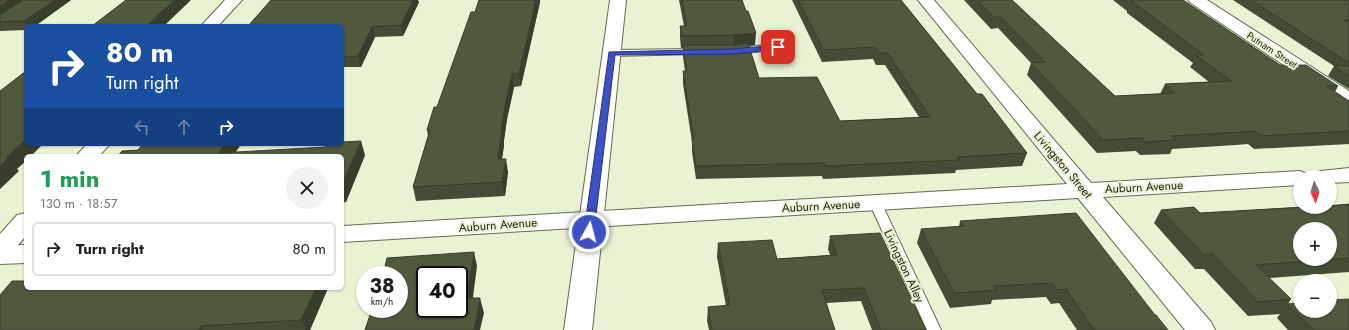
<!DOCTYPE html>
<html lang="en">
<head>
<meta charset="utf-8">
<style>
  body { margin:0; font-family:Jost,sans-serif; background:#f2f2f2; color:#202124; height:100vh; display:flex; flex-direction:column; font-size:15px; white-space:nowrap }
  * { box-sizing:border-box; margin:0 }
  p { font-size:13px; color:#757577 }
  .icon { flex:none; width:22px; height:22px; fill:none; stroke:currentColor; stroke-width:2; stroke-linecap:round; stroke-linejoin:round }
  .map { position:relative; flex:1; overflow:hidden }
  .details { position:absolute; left:24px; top:154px; width:320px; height:136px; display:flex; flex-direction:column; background:#fff; border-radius:6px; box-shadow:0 1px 3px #0004 }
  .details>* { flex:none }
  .guide { position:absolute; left:24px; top:24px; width:320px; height:122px; border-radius:6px; box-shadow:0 1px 3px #0004; background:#1a4fa0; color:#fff; overflow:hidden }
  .needle { width:26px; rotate:176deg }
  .tools { position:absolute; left:1293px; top:170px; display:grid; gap:8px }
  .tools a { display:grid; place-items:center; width:44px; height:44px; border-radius:50%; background:#fff; box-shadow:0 1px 3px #0004; font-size:20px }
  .speed { position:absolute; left:356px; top:266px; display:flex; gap:8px; font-size:20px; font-weight:700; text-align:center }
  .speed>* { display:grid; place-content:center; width:52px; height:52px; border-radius:50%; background:#fff; box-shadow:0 1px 3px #0004; line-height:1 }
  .speed small { font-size:10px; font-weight:400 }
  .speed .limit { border:2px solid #111; border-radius:6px; background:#fff; color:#111 }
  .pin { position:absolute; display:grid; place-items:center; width:34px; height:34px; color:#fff; margin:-17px; border-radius:8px; box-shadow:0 2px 6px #0006 }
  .me { position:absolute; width:44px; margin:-22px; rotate:7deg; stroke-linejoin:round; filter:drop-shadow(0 0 3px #0008) }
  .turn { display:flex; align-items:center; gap:14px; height:84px; padding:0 16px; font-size:18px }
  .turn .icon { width:52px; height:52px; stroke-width:2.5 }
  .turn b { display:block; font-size:28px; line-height:34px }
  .lanes { display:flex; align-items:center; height:38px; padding:0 16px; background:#0003; justify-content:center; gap:20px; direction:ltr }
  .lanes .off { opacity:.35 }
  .round { display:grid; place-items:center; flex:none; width:42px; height:42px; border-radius:21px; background:#f2f2f2 }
  .head { display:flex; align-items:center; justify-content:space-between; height:68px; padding:0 16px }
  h1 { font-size:24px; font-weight:700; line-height:30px; color:#1e9e55 }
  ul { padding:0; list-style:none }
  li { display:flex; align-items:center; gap:12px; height:54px; margin:0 8px 6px; padding:0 8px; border:2px solid #e0e0e0; border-radius:6px }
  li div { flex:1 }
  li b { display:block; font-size:15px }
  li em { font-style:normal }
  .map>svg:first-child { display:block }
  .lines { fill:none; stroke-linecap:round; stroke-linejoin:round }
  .lane-casing { stroke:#636b51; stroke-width:2 }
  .street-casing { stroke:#636b51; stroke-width:2 }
  .secondary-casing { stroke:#636b51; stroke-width:2 }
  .lane { fill:#fff; fill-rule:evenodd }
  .street { fill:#fff; fill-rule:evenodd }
  .secondary { fill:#fff; fill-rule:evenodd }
  .wall { fill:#454c35 }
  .shaded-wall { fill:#383e2b }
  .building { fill:#50583e; stroke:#383e2b; fill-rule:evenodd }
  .route { fill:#3e50c3; stroke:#28347f }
  .labels { text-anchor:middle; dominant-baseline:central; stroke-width:4; stroke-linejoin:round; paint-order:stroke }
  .far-street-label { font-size:10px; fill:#24271c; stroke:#e9f3d4 }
  .street-label { font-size:12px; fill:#24271c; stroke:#e9f3d4 }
</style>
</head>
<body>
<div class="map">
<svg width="1349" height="330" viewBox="0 0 1349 330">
  <rect width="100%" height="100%" fill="#e9f3d4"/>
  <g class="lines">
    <defs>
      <g id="lane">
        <path d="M789 43 793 46 792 48 736 54 732 51 736 48Z"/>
        <path d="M697 49 701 52 700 54 611 56 607 53 611 50Z"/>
        <path d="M875 198 879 199 881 202 941 330H927L869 202 871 199Z"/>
      </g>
      <g id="street">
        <path d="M225 0H242L218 26H201Z"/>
        <path d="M918 0H934L1091 183 1300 171 1309 175 1311 172 1349 168V182L1330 183V177H1300V185L1103 197 1211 322 1215 330H1185L1078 198 342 242V226L1067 184Z"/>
        <path d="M1188 0H1207L1349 91V106L1342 104 1191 3Z"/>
        <path d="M87 144H110L99 156H76Z"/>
        <path d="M26 213V236L18 245H26V263L0 264V234L17 215Z"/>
      </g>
      <path id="secondary" d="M610 0H626L592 330H564Z"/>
    </defs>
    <use href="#lane" class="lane-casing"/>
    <use href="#street" class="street-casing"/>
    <use href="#secondary" class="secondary-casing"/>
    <use href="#lane" class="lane"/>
    <use href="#street" class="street"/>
    <use href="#secondary" class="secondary"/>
  </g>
  <g class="wall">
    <path d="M0 0H71L35 26H26V30L0 31Z"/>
    <path d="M479 0H540V2L521 86 514 87 507 119 504 140V145L502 159 508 172 505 196 416 201 413 187 428 136 427 130 437 107 475 12Z"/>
    <path d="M679 0H742L755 45 749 46 759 78 840 121 919 117 885 65H876L873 59 822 62 792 0H901L977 94 1027 153 1022 166 956 170 955 173 823 179 822 176 696 179 692 152V142L683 84V71H685L683 57V48H681L680 38V26H684Z"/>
    <path d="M964 0H1012L1115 96 1160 94 1165 84 1209 82 1190 67 1193 63 1127 13V11L1113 0H1183L1280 65 1338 86 1335 92 1349 101V144L1254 149 1248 144 1236 145 1172 149 1170 154 1140 155 1136 151 1097 153 1027 75 1031 63 998 28 991 29Z"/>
    <path d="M1233 0H1347L1349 1V89L1328 76 1334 66Z"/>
    <path d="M419 2 403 36 375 37 361 67H342V26Z"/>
    <path d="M143 144H241L236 152 365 155 346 202 342 203V156L138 150Z"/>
    <path d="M1349 204V272L1269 278 1291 299 1288 304 1349 330H1288L1277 318 1280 314 1248 316 1204 269H1195L1154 223 1161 210 1200 213Z"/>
    <path d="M960 221 1155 315 1168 330H1077L1059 303 1051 304 1046 297 992 300 991 304 950 308 917 243 921 229 959 227Z"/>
    <path d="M830 236 926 330H872L861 301 826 303 835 330H709L707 321 708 307 726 306 717 257 718 243 777 259 830 255 828 249Z"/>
    <path d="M328 288 310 330H0Z"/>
  </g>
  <g class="shaded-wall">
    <path d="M9 0H27L0 17V6Z"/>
    <path d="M55 0H71L35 26H27L24 21Z"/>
    <path d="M174 0H191L164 26H146Z"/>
    <path d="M413 0H418L419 2 403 36 401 25Z"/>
    <path d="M536 0H540V2L521 86 519 74Z"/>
    <path d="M372 27 375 37 361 67 358 56Z"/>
    <path d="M756 33 755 45 733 48 734 35Z"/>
    <path d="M512 74 514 87 507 119 504 140V145L500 173 498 159 501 131 505 106Z"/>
    <path d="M26 139V144H43L31 156H26V161L17 169 19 171 0 189V166L6 157Z"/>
    <path d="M361 141 365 155 346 202 342 192V185Z"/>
    <path d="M225 144H241L232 156 219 153Z"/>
    <path d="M506 159 508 172 505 196 502 182Z"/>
    <path d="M474 252 477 266 471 313 467 298Z"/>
    <path d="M316 288H328L310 330H306L301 320Z"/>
    <path d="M480 298 484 313 480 330H474Z"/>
    <path d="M201 326 203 330H199Z"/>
  </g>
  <g class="building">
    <path d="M0 0H9L0 6Z"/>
    <path d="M23 0H55L24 21 0 22V15Z"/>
    <path d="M126 0H174L146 26H92Z"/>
    <path d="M271 0H413L401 25 372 27 358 56 342 57V26H248Z"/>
    <path d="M479 0H536L519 74H512L505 106 501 131H502L498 159H506L502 182 413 187 430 130H427L434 107H437L471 12H475Z"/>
    <path d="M682 0H742L746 11H748L756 33 734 35 682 36 680 26H687Z"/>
    <path d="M798 0H901L977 94H982L1027 153 957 157 959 160 825 166 824 163 696 166 692 139H694L683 71H687L683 45H734L748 43 759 78 817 77 840 121 930 117 888 53H878L875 47 824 50Z"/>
    <path d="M977 0H1012L1115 96 1175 93 1165 84 1231 81 1196 55H1204L1131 1H1134L1132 0H1183L1280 65H1306L1338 86H1326L1349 101V131L1261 136 1255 131 1243 132 1171 136 1176 140 1146 142 1142 138 1103 140 1031 63 1045 62 1001 17H994Z"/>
    <path d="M1251 0H1347L1349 1V20H1344L1349 23V63Z"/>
    <path d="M1334 66H1349V76Z"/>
    <path d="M26 71V139L6 157H9L0 166V91Z"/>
    <path d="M361 141 342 185V156H118L122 151 138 150 143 144H225L219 153 326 147 327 144H342V142Z"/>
    <path d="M1349 204V258L1256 265 1291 299 1258 302 1213 254 1204 255 1161 210 1194 207 1200 213 1305 207H1330V206ZM1300 229H1330V259H1300Z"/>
    <path d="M1076 213 1155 315H1156L1168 330H1094L1066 289 1057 290 1052 283 994 286 996 290 954 293 921 229 964 226 960 221Z"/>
    <path d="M880 233 926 330H881L864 288 822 290 835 330H712L708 307 730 305 718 243 772 240 777 259 837 255 830 236Z"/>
    <path d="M474 252 467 298H480L474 330H365L372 309H399V275H383L387 258ZM425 275H459V309H425Z"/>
    <path d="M12 281H26V288H316L301 320 201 326 199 330H0V295Z"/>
    <path d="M1349 299V330H1314L1287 304 1300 303V311H1330V300Z"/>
  </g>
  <path class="route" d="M778 45 780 46V49L733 54 615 55 594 232 589 236 586 235 584 232 609 52 733 49Z"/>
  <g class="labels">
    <g class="far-street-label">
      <text transform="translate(1272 50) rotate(33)">Putnam Street</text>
    </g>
    <g class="street-label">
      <text transform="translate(1063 165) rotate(50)">Livingston Street</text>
      <text transform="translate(1144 187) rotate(-3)">Auburn Avenue</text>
      <text transform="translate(821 206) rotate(-3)">Auburn Avenue</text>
      <text transform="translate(498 225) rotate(-4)">Auburn Avenue</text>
      <text transform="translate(904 266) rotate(65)">Livingston Alley</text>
    </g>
  </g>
</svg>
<div class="tools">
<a><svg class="needle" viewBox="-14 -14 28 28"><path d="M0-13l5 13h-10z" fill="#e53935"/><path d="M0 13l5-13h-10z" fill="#757577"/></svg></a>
<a>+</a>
<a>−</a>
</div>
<div class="speed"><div>38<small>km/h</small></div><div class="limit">40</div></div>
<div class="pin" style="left:778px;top:47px;background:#d93025"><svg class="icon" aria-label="arrive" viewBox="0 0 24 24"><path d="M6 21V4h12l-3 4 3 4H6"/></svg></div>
<svg class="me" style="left:589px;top:232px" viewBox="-20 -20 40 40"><circle r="17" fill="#3e50c3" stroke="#fff" stroke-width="3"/><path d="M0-11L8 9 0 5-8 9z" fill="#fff"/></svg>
<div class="guide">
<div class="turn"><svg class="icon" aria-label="right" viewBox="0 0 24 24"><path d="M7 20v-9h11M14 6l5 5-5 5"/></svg><div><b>80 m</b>Turn right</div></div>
<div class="lanes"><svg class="icon off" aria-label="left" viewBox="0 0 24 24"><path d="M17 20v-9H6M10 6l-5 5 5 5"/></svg><svg class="icon off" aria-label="ahead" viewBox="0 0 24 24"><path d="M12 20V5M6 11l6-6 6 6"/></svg><svg class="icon" aria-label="right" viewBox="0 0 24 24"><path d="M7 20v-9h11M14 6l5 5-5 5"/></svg></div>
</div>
<section class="details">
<div class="head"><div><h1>1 min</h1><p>130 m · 18:57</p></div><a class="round"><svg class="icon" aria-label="close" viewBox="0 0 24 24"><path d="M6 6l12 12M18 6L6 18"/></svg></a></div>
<ul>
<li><svg class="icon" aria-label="right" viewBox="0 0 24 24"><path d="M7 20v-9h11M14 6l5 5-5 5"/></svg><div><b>Turn right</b></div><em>80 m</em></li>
</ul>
</section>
</div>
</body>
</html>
